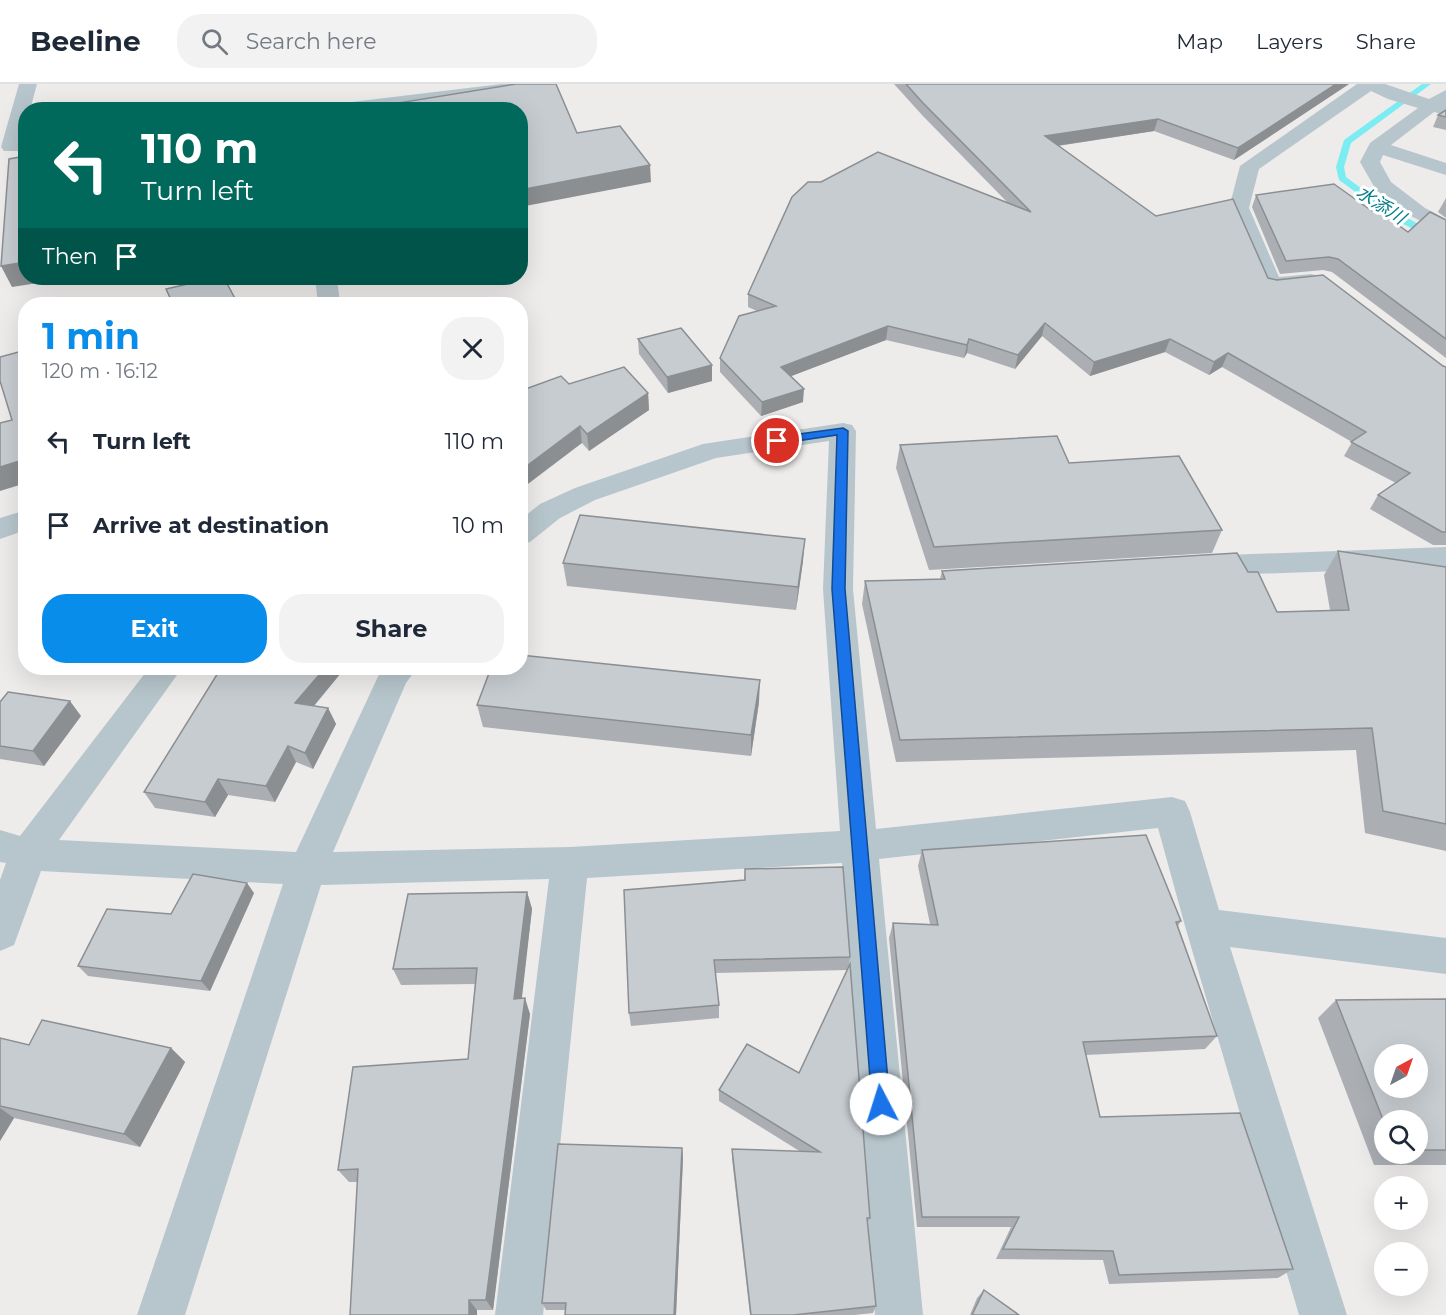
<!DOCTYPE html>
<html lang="en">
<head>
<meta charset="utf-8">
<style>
  body { margin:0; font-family:Montserrat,"Noto Sans JP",sans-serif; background:#f2f2f3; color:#1f2937; height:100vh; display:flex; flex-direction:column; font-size:22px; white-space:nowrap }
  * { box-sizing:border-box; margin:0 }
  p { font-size:20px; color:#747a83 }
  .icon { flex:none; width:33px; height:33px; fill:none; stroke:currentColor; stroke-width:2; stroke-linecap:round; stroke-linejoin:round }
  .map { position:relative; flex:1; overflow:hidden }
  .panel { position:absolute; left:18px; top:213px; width:510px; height:378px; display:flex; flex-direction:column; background:#fff; border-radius:24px; box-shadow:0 6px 24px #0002 }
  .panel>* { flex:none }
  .top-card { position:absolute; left:18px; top:18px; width:510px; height:183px; border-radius:24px; box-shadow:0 6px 24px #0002; background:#00695c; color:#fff; overflow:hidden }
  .needle { width:39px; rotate:40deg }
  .controls { position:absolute; left:1374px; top:960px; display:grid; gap:12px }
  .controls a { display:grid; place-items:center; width:54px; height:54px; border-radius:50%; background:#fff; box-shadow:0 6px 24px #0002; font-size:30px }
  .pin { position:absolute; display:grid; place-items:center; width:51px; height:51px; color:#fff; margin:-26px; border:3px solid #fff; border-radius:50%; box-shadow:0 2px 6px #0007 }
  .me { position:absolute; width:66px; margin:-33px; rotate:355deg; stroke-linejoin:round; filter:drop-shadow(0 0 4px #0008) }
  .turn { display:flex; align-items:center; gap:21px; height:126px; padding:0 24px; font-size:27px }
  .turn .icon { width:78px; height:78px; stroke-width:2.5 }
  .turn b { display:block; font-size:42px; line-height:51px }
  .then { display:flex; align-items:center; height:57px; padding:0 24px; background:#0003; gap:12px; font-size:22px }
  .round { display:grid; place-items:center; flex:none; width:63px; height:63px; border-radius:24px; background:#f2f2f3 }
  .headline { display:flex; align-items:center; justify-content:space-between; height:102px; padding:0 24px }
  h1 { font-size:36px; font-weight:700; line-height:45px; color:#098dea }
  .primary-button { display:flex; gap:12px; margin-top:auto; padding:12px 24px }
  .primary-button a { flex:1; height:69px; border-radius:24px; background:#098dea; color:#fff; font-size:24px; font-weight:700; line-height:69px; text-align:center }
  .primary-button a+a { background:#f2f2f3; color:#1f2937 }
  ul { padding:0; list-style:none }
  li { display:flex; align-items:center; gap:18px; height:84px; padding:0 24px }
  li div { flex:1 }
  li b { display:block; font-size:22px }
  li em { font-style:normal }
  header { display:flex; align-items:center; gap:36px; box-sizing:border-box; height:84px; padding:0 30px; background:#fff; border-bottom:2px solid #e0e1e3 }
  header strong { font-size:28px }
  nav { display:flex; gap:33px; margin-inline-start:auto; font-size:21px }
  .search { width:420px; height:54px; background:#f2f2f3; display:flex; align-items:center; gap:15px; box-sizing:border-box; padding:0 21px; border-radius:24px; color:#747a83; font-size:22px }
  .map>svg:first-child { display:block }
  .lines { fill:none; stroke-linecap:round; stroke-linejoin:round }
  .stream { fill:#7cecf3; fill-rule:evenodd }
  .minor { fill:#b7c6cc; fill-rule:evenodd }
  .wall { fill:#abafb4; fill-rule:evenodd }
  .shaded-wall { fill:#8b8f92 }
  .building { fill:#c7ccd1; stroke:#8b8f92; stroke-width:1.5; fill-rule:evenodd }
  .route { fill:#1a73e8; stroke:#114b97; stroke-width:1.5 }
  .labels { text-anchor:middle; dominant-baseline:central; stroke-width:6; stroke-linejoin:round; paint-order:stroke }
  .far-water-label { font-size:18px; font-style:italic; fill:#047f88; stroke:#fff }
</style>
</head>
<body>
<header>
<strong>Beeline</strong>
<div class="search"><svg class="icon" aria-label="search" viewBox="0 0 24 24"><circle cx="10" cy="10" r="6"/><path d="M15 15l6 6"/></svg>Search here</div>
<nav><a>Map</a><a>Layers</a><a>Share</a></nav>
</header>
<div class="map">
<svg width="1446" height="1231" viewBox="0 0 1446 1231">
  <rect width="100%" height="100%" fill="#eeebeb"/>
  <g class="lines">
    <path class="stream" d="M1422 0H1431L1351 59 1344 83 1346 93C1378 118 1410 137 1446 154V161L1393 135 1339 96 1336 83 1344 56Z"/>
    <g class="minor">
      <path d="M19 0H37L30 26H26C26 40 26 55 18 67H4L1 63Z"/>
      <path d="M501 0H554L551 4 545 5 376 26H318L327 21Z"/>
      <path d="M1357 0H1385L1429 15 1446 6V31L1434 28 1391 61 1446 79V91L1383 71 1380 78 1391 98 1425 124 1446 135V150L1411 132 1376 106 1360 78 1370 59 1418 24 1388 15 1371 7 1259 85 1249 124 1279 193 1311 190 1319 192 1322 197 1319 202C1302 206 1280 209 1263 205L1229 124 1240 82Z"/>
      <path d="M311 194H333L338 202 340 220H318L316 202Z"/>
      <path d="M843 339 852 341 856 347 853 505 876 745 1172 713 1185 717 1190 728 1219 826 1446 854V890L1230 863 1347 1231H1299L1185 842 1158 744 879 775 923 1231H875L842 779 587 794 543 1231H495L549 795 321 801 185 1231H137L283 800 41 787 14 861 0 867V796L6 779 0 778V746L20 752 149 584H182L59 756 296 768 382 584H417L406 599 333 768 570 763 840 747 823 505 829 357 716 374 595 416 560 434 530 458 520 461V436L540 420 575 404 703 360Z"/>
      <path d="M26 426V446L0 455V434Z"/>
      <path d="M1446 463V483L1199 492 1189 489 1184 482 1189 475 1199 472Z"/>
    </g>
  </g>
  <g class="wall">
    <path d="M894 0H1349L1234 76 1154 47 1058 62 1156 132 1268 194 1446 283V461H1433L1370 425 1378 411 1396 399 1344 372 1352 358 1222 283 1209 291 1165 268 1090 292 1042 252 1015 285 967 269 964 274 886 256 791 292 803 318 761 332 720 288V274L757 227 748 223V210L1007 118 922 31Z"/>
    <path d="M1446 26V46L1433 43 1438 31Z"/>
    <path d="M1256 111 1372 127 1408 148 1446 136V274L1332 188 1323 186 1280 190 1252 123Z"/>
    <path d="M1446 114V134L1438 128Z"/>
    <path d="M638 255 712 281V297L668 309 639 270Z"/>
    <path d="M569 300 648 309 649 326 589 367 582 359Z"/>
    <path d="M900 361 1069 379 1222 446 1212 469 929 486 896 384Z"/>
    <path d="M1338 467 1446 483V767L1365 749 1356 666 896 678 862 520 865 497 940 495 942 487 1248 488 1277 528 1330 526 1324 491Z"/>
    <path d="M803 477 796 526 567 502 563 479Z"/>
    <path d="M221 584H345L314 622 328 624 336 640 313 685 296 678 275 718 228 711 215 733 155 724 144 708Z"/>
    <path d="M0 618 81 632 44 682 0 675Z"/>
    <path d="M759 618 751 672 483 643 477 621Z"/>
    <path d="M922 766 1181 837 1178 842 1217 952 1205 965 1086 971 1100 1033 1293 1185 1278 1194 1109 1200 1103 1176 996 1175 1011 1143H917L889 854 893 839 930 840 918 782Z"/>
    <path d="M745 785 850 873 848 886 715 889 719 921V934L631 942 629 929 744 796Z"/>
    <path d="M527 808 532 825 521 915 530 930 493 1226H477L357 1098H349L338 1086 468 975 475 900 401 901 393 885Z"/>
    <path d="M254 809 210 907 88 892 78 882Z"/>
    <path d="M1446 915V1081H1374L1318 934 1336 916ZM1384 1036H1418V1070H1384Z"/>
    <path d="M0 954 29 961 171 964 185 978 140 1063 14 1034 0 1057Z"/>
    <path d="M747 960 870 1134 868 1138 876 1222 873 1229 854 1231H750L732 1075V1065L801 1068 719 1017V1006Z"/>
    <path d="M682 1064 683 1074 676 1231H565L566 1226H546L542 1219Z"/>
    <path d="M984 1206 1019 1231H970L977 1214Z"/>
  </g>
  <g class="shaded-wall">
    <path d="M1336 0H1349L1234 76 1238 64Z"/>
    <path d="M1158 35 1154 47 1042 64 1045 52Z"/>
    <path d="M650 81 651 98 520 123V106Z"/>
    <path d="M26 178V194H70L12 203 1 182Z"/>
    <path d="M1045 239 1042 252 1015 285 1018 271Z"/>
    <path d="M888 242 886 256 781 296V283Z"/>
    <path d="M969 255 967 269 964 274 967 261Z"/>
    <path d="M1170 255 1165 268 1090 292 1094 278Z"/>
    <path d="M1228 269 1222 283 1209 291 1214 278Z"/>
    <path d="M712 281V297L668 309 667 293Z"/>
    <path d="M804 305 803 318 761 332 762 318Z"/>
    <path d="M648 309 649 326 589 367 587 350Z"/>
    <path d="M580 342 582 359 520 406V387Z"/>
    <path d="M26 375V399L0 407V383Z"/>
    <path d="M805 455 803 477 796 526 798 503Z"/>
    <path d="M325 584H345L303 635 295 619Z"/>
    <path d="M760 596 759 618 751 672V651Z"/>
    <path d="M70 617 81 632 44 682 33 667Z"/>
    <path d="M328 624 336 640 313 685 305 669Z"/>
    <path d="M288 662 296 678 275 718 266 702Z"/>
    <path d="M218 695 228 711 215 733 205 718Z"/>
    <path d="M247 799 254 809 210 907 201 897Z"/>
    <path d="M527 808 532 825 520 931 514 915Z"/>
    <path d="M525 914 530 930 493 1226 486 1216Z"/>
    <path d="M171 964 185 978 140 1063 124 1050Z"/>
    <path d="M0 1024 14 1034 0 1057Z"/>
    <path d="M682 1064 683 1074 676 1231H674Z"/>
    <path d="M469 1216 477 1226V1231H469Z"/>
  </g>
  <g class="building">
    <path d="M516 0H556L577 49 620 42 650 81 520 106V26H401L398 19Z"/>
    <path d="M906 0H1336L1238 64 1158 35 1045 52 1156 132 1233 115 1268 194 1277 196 1323 191 1443 282 1446 283V448H1442L1378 411 1410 389 1351 358 1366 348 1228 269 1214 278 1170 255 1094 278 1045 239 1018 271 969 255 967 261 888 242 781 283 804 305 762 318 720 274 739 232 776 222 748 210 792 113 808 98H821L878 68 1031 128 923 19Z"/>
    <path d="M1446 26V33L1438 31Z"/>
    <path d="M26 72V178L1 182 9 75Z"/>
    <path d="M1334 100 1372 127 1377 126 1408 148 1430 128 1446 136V255L1338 175 1329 173 1286 177 1256 111Z"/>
    <path d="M214 194H224L238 220H173L166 205Z"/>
    <path d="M681 244 712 281 667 293 638 255Z"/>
    <path d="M26 266V375L0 383V339L12 336 0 297V273Z"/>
    <path d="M624 283 648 309 587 350 580 342 520 387V307L561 292 569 300Z"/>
    <path d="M1057 352 1069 379 1179 372 1222 446 934 463 900 361Z"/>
    <path d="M580 431 805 455 798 503 563 479Z"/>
    <path d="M1338 467 1446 483V740L1383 727 1372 644 900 656 865 497 945 495 942 487 1237 469 1248 488H1258L1277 528 1349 526Z"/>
    <path d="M520 571 760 596 751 651 477 621 491 584H520Z"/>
    <path d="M221 584H325L295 619 328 624 305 669 288 662 266 702 218 695 205 718 144 708Z"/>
    <path d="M8 608 70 617 33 667 0 662V618Z"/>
    <path d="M1146 751 1181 837 1176 838 1217 952 1083 958 1100 1033 1240 1029 1293 1185 1119 1191 1113 1167 1003 1165 1019 1133H922L893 839 938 841 922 766Z"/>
    <path d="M843 783 850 873 714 876 719 921 629 929 624 806 745 796V785Z"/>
    <path d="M193 790 247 799 201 897 78 882 107 825 171 830Z"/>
    <path d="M527 808 514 915 525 914 486 1216H469V1231H350L358 1085 338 1086 353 983 468 975 477 884 393 885 408 810Z"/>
    <path d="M850 880 870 1134H867L876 1222 793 1231H751L732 1065 820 1068 719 1006 747 960 799 989Z"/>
    <path d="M1446 915V1066H1418V1036H1384V1038L1336 916ZM1384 970H1418V1004H1384Z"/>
    <path d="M42 936 171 964 124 1050 0 1022V954L29 961Z"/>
    <path d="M558 1060 682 1064 674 1231H565L566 1219H542Z"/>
    <path d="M984 1206 1019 1231H972Z"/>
  </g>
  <path class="route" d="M843 344 848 347 845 505 890 1020 887 1026 881 1029 875 1026 872 1020 832 505 837 351 777 360 772 357 777 353Z"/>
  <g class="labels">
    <g class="far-water-label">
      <text transform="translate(1381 121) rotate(33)">水添川</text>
    </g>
  </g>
</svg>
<div class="controls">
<a><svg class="needle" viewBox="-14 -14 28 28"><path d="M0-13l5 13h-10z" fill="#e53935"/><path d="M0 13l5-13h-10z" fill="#747a83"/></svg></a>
<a><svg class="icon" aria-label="search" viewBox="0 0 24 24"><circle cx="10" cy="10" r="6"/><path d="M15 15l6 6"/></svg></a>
<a>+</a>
<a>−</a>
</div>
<div class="pin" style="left:777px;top:357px;background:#d93025"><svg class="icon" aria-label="arrive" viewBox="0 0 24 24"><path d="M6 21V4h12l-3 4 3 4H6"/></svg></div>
<svg class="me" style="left:881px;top:1020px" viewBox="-20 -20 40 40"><circle r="19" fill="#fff"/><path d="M0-13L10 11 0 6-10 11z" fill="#1a73e8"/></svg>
<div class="top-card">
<div class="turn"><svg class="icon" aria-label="left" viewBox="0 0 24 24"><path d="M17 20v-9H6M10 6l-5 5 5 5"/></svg><div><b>110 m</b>Turn left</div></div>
<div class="then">Then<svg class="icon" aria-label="arrive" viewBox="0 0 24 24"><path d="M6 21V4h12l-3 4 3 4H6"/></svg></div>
</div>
<section class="panel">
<div class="headline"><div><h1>1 min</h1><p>120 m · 16:12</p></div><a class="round"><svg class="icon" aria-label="close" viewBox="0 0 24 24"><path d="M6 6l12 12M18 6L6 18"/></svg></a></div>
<ul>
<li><svg class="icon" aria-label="left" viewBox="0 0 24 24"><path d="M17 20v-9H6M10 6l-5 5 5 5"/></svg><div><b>Turn left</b></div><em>110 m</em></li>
<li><svg class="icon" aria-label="arrive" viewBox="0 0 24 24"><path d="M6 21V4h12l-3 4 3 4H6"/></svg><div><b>Arrive at destination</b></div><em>10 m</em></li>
</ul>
<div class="primary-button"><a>Exit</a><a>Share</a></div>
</section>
</div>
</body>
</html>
